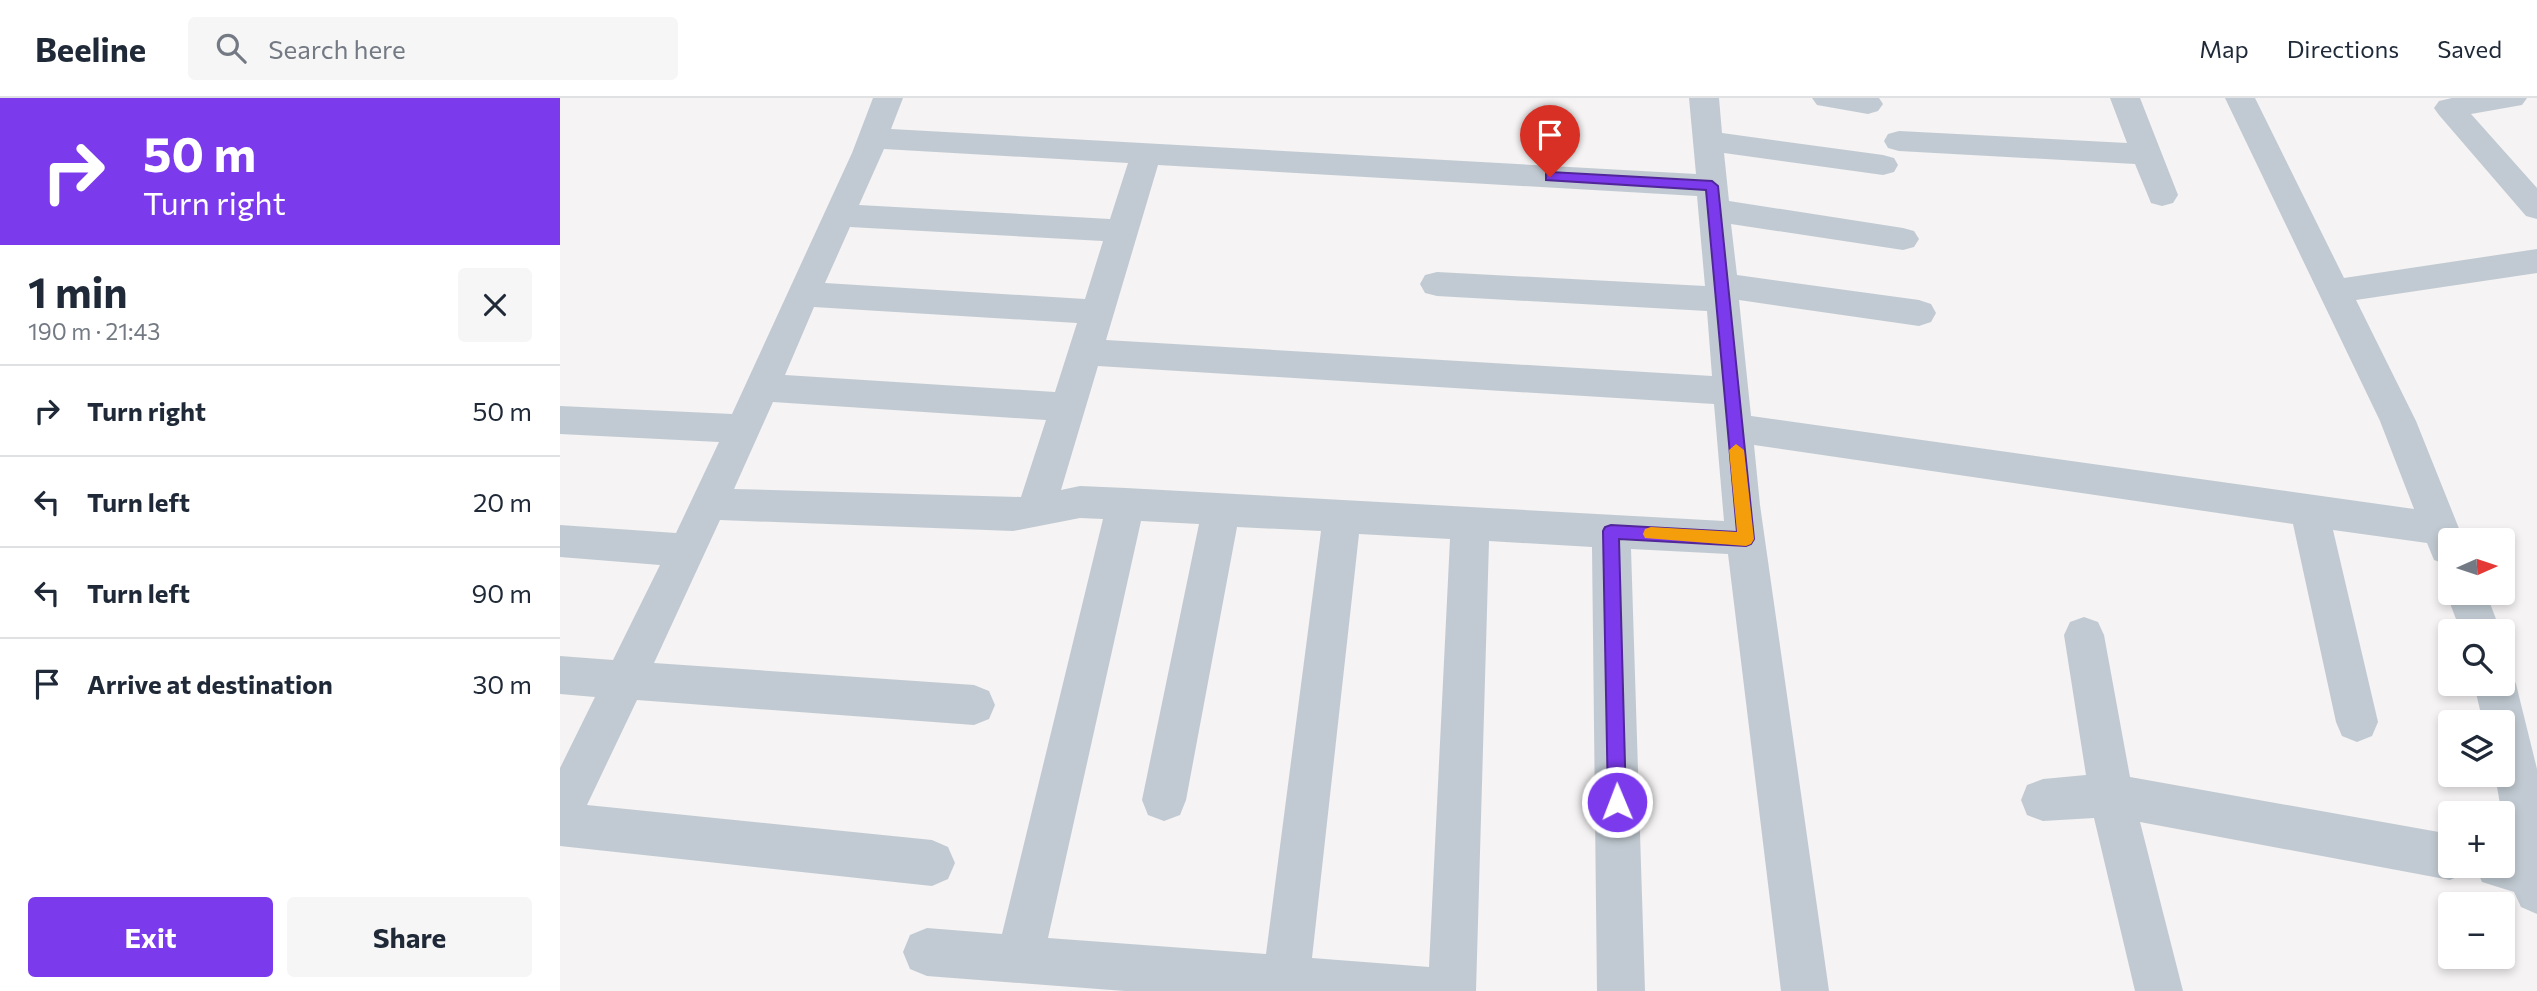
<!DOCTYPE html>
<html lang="en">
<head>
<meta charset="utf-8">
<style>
  body { margin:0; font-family:Commissioner,sans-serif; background:#f6f6f7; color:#1f2937; height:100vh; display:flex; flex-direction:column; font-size:26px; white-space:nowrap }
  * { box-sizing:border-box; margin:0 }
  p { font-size:23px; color:#747a83 }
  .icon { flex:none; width:38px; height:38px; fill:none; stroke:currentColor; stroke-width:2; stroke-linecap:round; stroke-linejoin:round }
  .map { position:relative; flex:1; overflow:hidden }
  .sheet { display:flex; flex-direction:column; background:#fff; width:560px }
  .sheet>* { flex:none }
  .top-card { background:#7c3aed; color:#fff; overflow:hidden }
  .needle { width:46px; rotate:87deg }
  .fabs { position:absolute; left:1878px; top:430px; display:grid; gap:14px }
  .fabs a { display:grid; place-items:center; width:77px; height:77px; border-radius:7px; background:#fff; box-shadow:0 4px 10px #0003; font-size:35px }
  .pin { position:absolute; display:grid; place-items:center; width:60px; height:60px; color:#fff; margin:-72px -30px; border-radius:50% 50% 50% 0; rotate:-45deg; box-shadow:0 0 7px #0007 }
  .pin .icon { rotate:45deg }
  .me { position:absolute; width:77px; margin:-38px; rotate:359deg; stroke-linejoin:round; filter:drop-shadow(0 0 5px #0008) }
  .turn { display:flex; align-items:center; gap:24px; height:147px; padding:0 28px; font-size:32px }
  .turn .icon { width:91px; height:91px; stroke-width:2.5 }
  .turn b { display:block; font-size:49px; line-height:60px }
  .round { display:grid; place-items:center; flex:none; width:74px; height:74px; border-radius:7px; background:#f6f6f7 }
  .head { display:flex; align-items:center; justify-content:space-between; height:119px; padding:0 28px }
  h1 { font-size:42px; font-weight:700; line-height:52px }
  .button { display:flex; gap:14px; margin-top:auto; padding:14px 28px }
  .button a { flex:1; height:80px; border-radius:7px; background:#7c3aed; color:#fff; font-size:28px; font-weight:700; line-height:80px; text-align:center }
  .button a+a { background:#f6f6f7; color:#1f2937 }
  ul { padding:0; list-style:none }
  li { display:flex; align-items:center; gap:21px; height:91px; padding:0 28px; border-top:2px solid #e0e1e3 }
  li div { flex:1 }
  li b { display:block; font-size:26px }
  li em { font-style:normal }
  header { display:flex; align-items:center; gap:42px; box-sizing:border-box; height:98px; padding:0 35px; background:#fff; border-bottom:2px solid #e0e1e3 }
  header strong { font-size:33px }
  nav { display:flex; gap:38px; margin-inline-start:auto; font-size:24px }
  .search { width:490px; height:63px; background:#f6f6f7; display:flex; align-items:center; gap:18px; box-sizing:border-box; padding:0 24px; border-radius:7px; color:#747a83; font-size:26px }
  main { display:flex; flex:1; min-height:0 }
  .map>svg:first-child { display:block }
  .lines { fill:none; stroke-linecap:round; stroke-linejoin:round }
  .minor { fill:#c1cad2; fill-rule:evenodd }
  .route { fill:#7c3aed; stroke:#51269a; stroke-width:2 }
  .slow { fill:#f59e0b }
</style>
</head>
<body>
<header>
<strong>Beeline</strong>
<div class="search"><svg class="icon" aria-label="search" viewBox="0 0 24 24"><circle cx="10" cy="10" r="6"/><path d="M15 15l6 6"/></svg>Search here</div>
<nav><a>Map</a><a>Directions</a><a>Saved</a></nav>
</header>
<main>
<section class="sheet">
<div class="top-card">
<div class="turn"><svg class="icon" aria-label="right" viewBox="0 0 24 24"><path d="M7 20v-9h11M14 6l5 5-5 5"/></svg><div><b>50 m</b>Turn right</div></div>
</div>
<div class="head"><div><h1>1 min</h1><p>190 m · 21:43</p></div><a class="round"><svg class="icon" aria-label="close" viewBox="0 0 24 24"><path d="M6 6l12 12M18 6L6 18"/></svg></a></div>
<ul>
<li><svg class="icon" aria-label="right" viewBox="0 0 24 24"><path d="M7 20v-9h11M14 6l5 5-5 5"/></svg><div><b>Turn right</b></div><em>50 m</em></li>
<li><svg class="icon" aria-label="left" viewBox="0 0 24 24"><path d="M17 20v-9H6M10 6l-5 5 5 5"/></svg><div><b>Turn left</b></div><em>20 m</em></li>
<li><svg class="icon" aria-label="left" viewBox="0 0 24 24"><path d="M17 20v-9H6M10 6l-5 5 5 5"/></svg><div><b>Turn left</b></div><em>90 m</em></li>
<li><svg class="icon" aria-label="arrive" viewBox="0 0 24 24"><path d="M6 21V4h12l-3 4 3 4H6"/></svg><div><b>Arrive at destination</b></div><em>30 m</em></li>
</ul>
<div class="button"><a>Exit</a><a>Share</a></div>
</section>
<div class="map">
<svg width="1977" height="893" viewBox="0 0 1977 893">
  <rect width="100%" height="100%" fill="#f5f3f3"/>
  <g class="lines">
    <g class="minor">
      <path d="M313 0H343L331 31 1136 76 1129 0H1159L1162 35 1323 57 1334 60 1338 67 1334 74 1323 77 1164 55 1169 103 1343 130 1354 133 1359 141 1354 149 1343 152 1171 126 1177 177 1359 202 1371 206 1376 215 1371 224 1359 228 1179 202 1191 318 1854 411 1820 323 1665 0H1695L1784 180 1977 151V175L1796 202 1856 323 1904 443H1890L1888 467 1874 462 1867 445 1773 432 1818 624 1812 638 1797 644 1782 638 1776 624 1733 426 1194 347 1200 407 1269 893H1221L1168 456 1071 451 1085 893H1037L1032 449 929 443 916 893H565L367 878 350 871 343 854 350 837 367 830 442 836 543 421 520 420 453 433 160 422 94 565 414 587 429 593 435 607 429 621 414 627 77 602 27 707 372 742 388 749 395 765 388 781 372 788 0 748V670L35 599 0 596V558L53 562 100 467 0 459V427L116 435 159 344 0 336V308L172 316 292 55ZM324 51 568 65 550 121 299 107ZM598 67 1137 98 1145 188 877 174 865 177 860 186 865 195 877 198 1147 213 1152 278 546 242ZM290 129 543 143 525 201 265 185ZM254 209 517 225 495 294 225 277ZM538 268 1154 306 1164 423 566 390 520 388 501 392ZM213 304 486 322 461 399 174 391ZM581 423 639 426 582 702 588 717 604 723 620 717 626 702 677 429 761 433 706 856 488 840ZM799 436 890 441 869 869 752 860Z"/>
      <path d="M1252 0H1319L1323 6 1318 13 1308 16 1257 7Z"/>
      <path d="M1550 0H1580L1618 97 1613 105 1602 108 1591 105 1575 66 1339 53 1328 50 1324 43 1328 36 1339 33 1567 45Z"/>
      <path d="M1892 0H1967L1962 7 1911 16 1977 90V121L1966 118 1879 17 1874 10 1879 3Z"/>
      <path d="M1890 487V495H1926L1941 534H1901L1886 495Z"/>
      <path d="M1524 519 1538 524 1544 537 1570 679 1890 736V768H1909L1906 775 1890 782 1580 724 1623 893H1575L1534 720 1483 723 1467 717 1461 702 1467 687 1483 681 1526 677 1504 537 1510 524Z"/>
      <path d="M1942 570 1950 572 1956 586 1977 671V816L1961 809 1954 794 1922 784 1915 768H1942V746L1947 747 1935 677H1942V625H1923L1914 586H1942Z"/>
    </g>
  </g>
  <path class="route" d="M990 74 1152 83 1158 88 1194 441 1191 446 1186 448 1059 441 1066 704 1064 710 1057 713 1051 710 1048 704 1043 433 1045 429 1051 427 1177 434 1146 92 986 82V75Z"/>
  <path class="slow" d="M1176 346 1184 352 1194 441 1191 446 1186 448 1085 440 1083 436 1085 431 1091 429 1177 434 1169 352Z"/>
</svg>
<div class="fabs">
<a><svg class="needle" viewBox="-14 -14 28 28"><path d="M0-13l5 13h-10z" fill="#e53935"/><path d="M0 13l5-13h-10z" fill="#747a83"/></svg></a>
<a><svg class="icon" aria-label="search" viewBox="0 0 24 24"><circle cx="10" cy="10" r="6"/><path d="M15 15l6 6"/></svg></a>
<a><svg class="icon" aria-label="layers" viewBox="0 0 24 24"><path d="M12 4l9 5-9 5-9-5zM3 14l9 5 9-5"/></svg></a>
<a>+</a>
<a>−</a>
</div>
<div class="pin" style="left:990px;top:79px;background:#d93025"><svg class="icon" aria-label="arrive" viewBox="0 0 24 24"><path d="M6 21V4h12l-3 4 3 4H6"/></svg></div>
<svg class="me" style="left:1057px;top:704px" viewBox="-20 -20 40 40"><circle r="17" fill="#7c3aed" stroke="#fff" stroke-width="3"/><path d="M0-11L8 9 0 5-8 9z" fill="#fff"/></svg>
</div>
</main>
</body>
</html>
